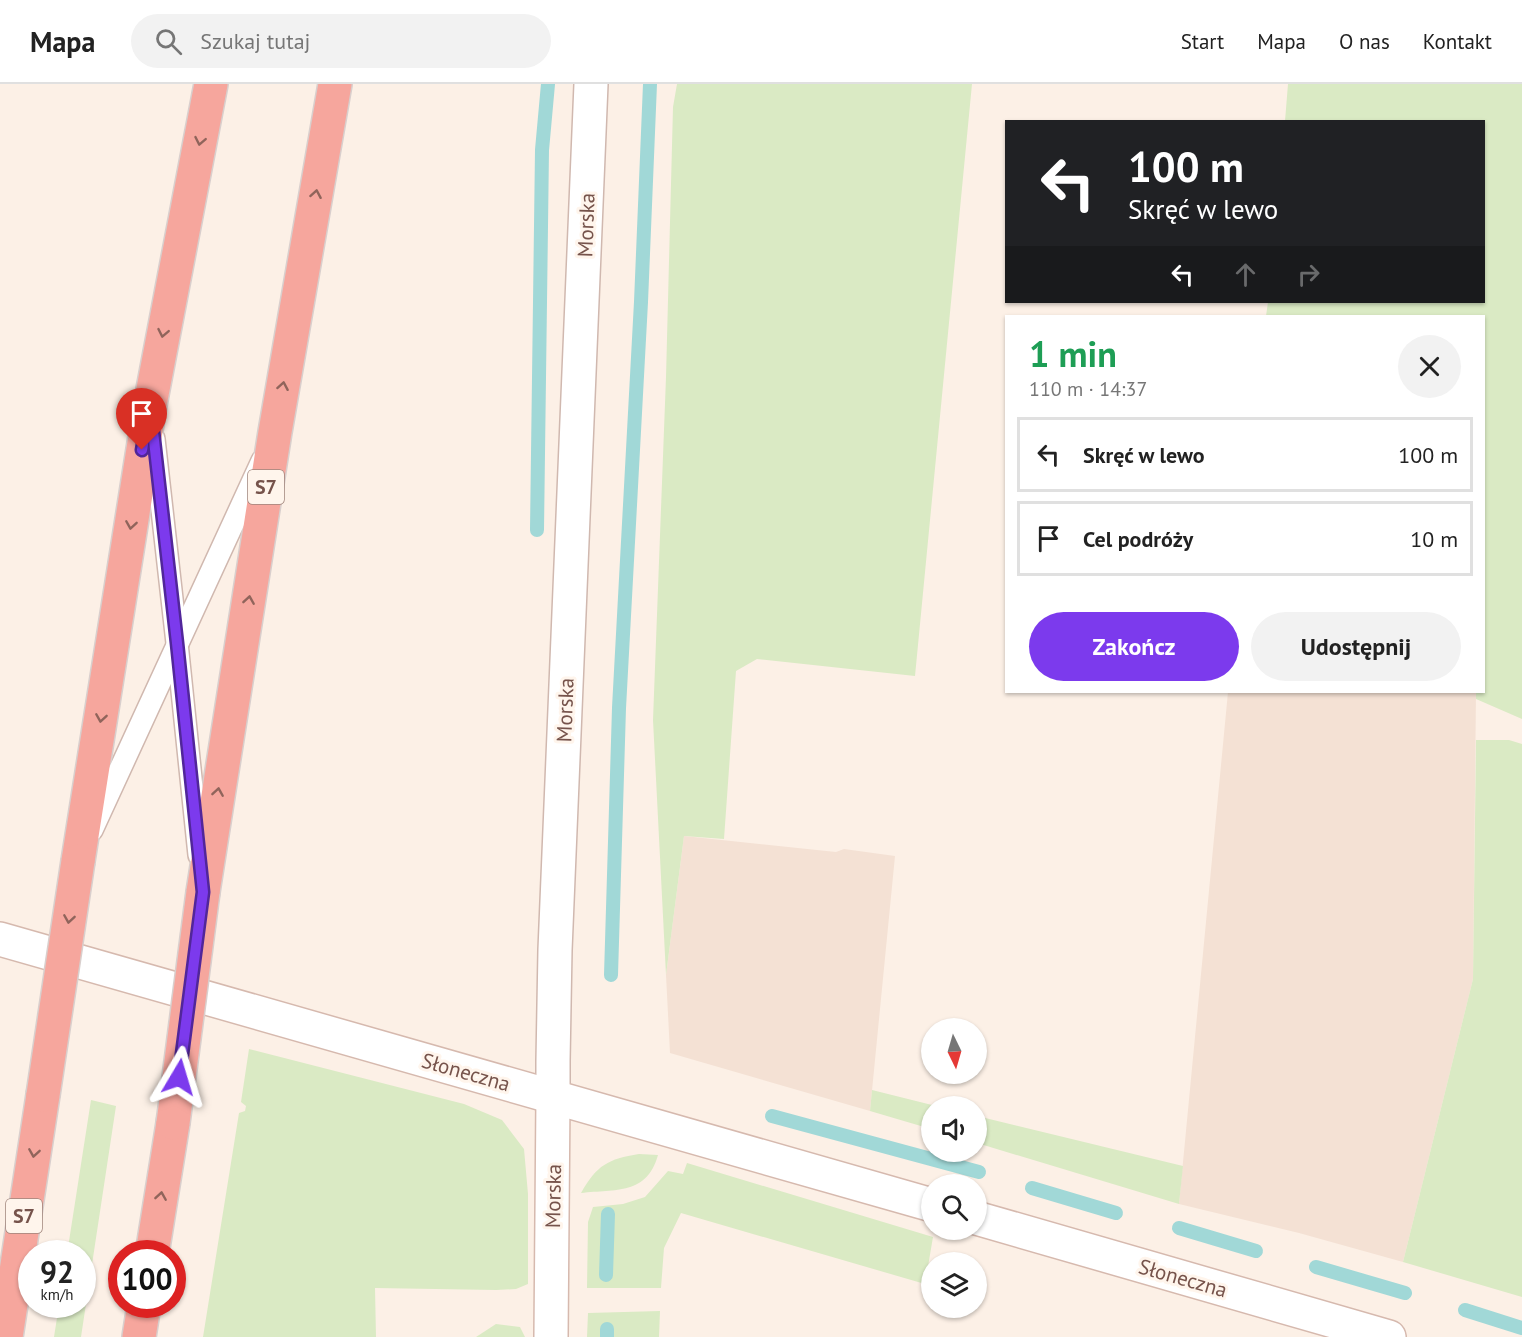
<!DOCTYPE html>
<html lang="pl">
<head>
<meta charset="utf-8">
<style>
  body { margin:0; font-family:"PT Sans",sans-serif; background:#f2f2f2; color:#222; height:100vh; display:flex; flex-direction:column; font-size:22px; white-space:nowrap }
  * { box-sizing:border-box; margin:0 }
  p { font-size:20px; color:#767676 }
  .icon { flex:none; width:33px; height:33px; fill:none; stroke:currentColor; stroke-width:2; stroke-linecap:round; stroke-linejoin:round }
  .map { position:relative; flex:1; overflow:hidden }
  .side { position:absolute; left:1005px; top:231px; width:480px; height:378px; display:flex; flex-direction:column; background:#fff; border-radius:0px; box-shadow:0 2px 4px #0004 }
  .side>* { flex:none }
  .top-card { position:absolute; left:1005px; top:36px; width:480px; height:183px; border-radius:0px; box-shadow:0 2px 4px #0004; background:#202124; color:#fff; overflow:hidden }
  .needle { width:39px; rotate:175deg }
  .controls { position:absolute; left:921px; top:934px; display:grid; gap:12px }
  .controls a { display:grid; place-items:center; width:66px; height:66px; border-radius:50%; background:#fff; box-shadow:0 2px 4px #0004; font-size:30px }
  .speed { position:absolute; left:18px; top:1156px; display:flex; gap:12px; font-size:30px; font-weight:700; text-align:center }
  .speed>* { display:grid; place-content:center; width:78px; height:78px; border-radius:50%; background:#fff; box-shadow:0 2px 4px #0004; line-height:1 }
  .speed small { font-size:15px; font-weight:400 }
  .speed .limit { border:9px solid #d22; background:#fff; color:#111 }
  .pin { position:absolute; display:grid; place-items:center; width:51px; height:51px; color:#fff; margin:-62px -26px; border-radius:50% 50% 50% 0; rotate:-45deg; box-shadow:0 0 6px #0007 }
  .pin .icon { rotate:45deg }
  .me { position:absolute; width:66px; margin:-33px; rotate:7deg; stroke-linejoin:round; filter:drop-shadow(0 0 4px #0008) }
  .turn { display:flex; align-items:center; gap:21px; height:126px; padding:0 24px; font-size:27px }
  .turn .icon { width:78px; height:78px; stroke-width:2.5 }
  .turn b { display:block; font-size:42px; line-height:51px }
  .lanes { display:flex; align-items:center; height:57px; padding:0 24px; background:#0003; justify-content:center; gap:30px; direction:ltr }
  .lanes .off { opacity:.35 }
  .round { display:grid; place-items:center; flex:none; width:63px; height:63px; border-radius:32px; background:#f2f2f2 }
  .overview { display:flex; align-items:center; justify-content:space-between; height:102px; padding:0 24px }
  h1 { font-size:36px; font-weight:700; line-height:45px; color:#1e9e55 }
  .primary-button { display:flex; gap:12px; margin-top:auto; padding:12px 24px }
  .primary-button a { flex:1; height:69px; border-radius:36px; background:#7c3aed; color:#fff; font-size:24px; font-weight:700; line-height:69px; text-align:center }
  .primary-button a+a { background:#f2f2f2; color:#222 }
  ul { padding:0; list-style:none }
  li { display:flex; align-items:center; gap:18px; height:75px; margin:0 12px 9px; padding:0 12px; border:3px solid #e0e0e0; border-radius:0px }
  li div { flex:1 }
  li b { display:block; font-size:22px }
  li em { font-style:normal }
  header { display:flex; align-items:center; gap:36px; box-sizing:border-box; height:84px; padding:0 30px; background:#fff; border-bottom:2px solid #e0e0e0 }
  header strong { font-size:28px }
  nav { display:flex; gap:33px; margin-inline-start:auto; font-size:21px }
  .search { width:420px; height:54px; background:#f2f2f2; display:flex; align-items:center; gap:15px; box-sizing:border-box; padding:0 21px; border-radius:33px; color:#767676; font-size:22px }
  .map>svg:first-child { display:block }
  .residential { fill:#f4e1d4 }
  .green { fill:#daeac4 }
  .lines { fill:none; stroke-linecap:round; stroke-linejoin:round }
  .stream { stroke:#a1d8d7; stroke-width:14 }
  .service-casing { stroke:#d0b8af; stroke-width:24 }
  .minor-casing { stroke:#d0b8af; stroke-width:36 }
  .secondary-casing { stroke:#d6b9ae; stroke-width:36 }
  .motorway-casing { stroke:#d9cfcd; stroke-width:36 }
  .service { stroke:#fff; stroke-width:21 }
  .minor { stroke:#fff; stroke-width:33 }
  .secondary { stroke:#fff; stroke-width:33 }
  .motorway { stroke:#f6a69d; stroke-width:33 }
  .motorway-bridge-casing { stroke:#d9cfcd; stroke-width:36; stroke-linecap:butt }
  .motorway-bridge { stroke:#f6a69d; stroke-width:33 }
  .oneway { stroke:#90645b }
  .route-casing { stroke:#51269a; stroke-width:15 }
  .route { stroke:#7c3aed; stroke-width:10 }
  .labels { text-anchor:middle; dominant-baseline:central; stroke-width:6; stroke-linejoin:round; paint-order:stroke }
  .shield { fill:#fff5ec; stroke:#9f847b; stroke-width:1.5 }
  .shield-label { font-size:20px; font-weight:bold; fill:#76534b }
  .street-label { font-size:21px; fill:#76534b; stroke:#fff5ec }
</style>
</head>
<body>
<header>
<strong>Mapa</strong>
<div class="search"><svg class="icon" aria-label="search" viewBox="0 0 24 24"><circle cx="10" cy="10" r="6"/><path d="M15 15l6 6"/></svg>Szukaj tutaj</div>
<nav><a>Start</a><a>Mapa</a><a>O nas</a><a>Kontakt</a></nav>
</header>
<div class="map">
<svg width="1522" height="1253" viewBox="0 0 1522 1253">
  <rect width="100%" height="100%" fill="#fcf0e6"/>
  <g class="residential">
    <path d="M1228 608H1476L1473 895 1403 1178 1299 1149 1179 1120Z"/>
    <path d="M684 752 836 768 844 765 895 772 870 1027 670 969 666 891Z"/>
  </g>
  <g class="green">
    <path d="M677 0H972L915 592 757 575 736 587 724 755 684 752 666 891 653 636 666 293 673 23Z"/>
    <path d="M1288 0H1522V635L1476 615V608H1484V232H1266L1268 218H1484V38L1285 37Z"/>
    <path d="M1476 656H1509L1522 660V1213L1403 1178 1473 895Z"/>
    <path d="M249 965 464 1020 502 1036 524 1065 528 1110V1200L516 1205 496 1206 375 1204 376 1253H203L239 1029 245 1027 246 1022 241 1018Z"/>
    <path d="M872 1006 940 1023H932L931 1045 870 1027Z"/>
    <path d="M91 1016 116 1022 81 1253H54L59 1221H82V1170H67Z"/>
    <path d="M977 1032 1183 1082 1179 1120 977 1059Z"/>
    <path d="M639 1070 658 1071C647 1111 616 1105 581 1109 597 1081 608 1075 639 1070Z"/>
    <path d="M687 1079 933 1153 925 1200 681 1129 664 1164 661 1204H587L588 1138 593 1123 623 1120 645 1113 668 1087 683 1090Z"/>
    <path d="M660 1227 659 1253H587L588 1229Z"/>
    <path d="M496 1240 520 1243 525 1253H476Z"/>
  </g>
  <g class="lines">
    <g class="stream">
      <path d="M537 446 542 66 548 0"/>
      <path d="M611 891 619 624 641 218 650 0"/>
      <path d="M772 1032 979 1088"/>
      <path d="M1032 1104 1116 1129"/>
      <path d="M1179 1144 1256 1167"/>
      <path d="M1316 1183 1405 1209"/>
      <path d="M606 1191 608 1130"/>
      <path d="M1465 1226 1522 1244"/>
      <path d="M607 1245V1253"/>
    </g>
    <defs>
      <g id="service">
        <path d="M154 355 177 559 199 771"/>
        <path d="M92 746 262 377"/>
      </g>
      <path id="minor" d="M553 1013V977L555 866 591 0"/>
      <g id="secondary">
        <path d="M0 855 932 1121"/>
        <path d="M976 1134 1389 1253"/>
        <path d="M551 1253 553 1013"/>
      </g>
      <g id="motorway">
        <path d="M78 777 150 321 211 0"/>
        <path d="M203 808 275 348 335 0"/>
        <path d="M152 1170 173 1039"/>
        <path d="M6 1253 43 1011"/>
        <path d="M139 1253 144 1221"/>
      </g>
    </defs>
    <use href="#service" class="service-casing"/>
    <use href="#minor" class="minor-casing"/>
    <use href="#secondary" class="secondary-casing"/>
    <use href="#motorway" class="motorway-casing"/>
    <use href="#service" class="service"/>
    <use href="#minor" class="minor"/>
    <use href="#secondary" class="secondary"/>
    <use href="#motorway" class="motorway"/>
    <defs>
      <g id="motorway-bridge">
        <path d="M43 1011 78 777"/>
        <path d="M173 1039 203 808"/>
      </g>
    </defs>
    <use href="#motorway-bridge" class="motorway-bridge-casing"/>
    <use href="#motorway-bridge" class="motorway-bridge"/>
  </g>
  <defs><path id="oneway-chevron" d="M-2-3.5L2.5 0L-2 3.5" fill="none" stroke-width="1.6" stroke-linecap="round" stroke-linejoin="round" transform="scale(1.5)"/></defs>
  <g class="oneway">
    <use href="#oneway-chevron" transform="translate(200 57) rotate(101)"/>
    <use href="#oneway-chevron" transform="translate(316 110) rotate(-80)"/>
    <use href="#oneway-chevron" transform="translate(163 249) rotate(101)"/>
    <use href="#oneway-chevron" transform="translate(283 302) rotate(-80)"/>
    <use href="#oneway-chevron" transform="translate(131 441) rotate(99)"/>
    <use href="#oneway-chevron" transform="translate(249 516) rotate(-81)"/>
    <use href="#oneway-chevron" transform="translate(101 634) rotate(99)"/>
    <use href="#oneway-chevron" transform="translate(218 708) rotate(-81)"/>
    <use href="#oneway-chevron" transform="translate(69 835) rotate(99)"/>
    <use href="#oneway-chevron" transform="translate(34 1069) rotate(99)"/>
    <use href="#oneway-chevron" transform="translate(161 1112) rotate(-81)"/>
  </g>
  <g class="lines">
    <defs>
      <path id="route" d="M142 366 150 321 177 559 203 808 179 993"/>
    </defs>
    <use href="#route" class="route-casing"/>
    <use href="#route" class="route"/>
  </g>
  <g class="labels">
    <g class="shield">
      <rect x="248" y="386" width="36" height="34" rx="4.5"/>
      <rect x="6" y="1115" width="36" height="34" rx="4.5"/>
    </g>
    <g class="shield-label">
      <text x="266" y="403">S7</text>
      <text x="24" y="1132">S7</text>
    </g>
    <g class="street-label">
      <text transform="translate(586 141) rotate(-88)">Morska</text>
      <text transform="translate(565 626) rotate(-88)">Morska</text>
      <text transform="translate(466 988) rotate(16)">Słoneczna</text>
      <text transform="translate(553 1112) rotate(-89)">Morska</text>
      <text transform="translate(1183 1194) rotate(16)">Słoneczna</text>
    </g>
  </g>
</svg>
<div class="controls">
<a><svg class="needle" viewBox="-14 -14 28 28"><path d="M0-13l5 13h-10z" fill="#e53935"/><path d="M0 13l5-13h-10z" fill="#767676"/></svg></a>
<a><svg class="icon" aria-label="sound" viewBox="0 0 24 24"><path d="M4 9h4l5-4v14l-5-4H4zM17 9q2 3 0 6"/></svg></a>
<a><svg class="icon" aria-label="search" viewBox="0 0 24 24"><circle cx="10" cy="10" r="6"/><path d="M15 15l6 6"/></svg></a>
<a><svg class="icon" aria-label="layers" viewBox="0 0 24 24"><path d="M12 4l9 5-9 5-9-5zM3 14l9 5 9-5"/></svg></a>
</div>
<div class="speed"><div>92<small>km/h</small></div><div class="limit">100</div></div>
<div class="pin" style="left:142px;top:366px;background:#d93025"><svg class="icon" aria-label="arrive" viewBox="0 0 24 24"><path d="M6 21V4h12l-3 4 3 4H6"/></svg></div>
<svg class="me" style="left:179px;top:993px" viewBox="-20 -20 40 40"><path d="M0-17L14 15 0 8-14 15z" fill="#7c3aed" stroke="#fff" stroke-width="4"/></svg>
<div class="top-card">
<div class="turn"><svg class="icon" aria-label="left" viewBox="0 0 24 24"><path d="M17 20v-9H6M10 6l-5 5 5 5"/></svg><div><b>100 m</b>Skręć w lewo</div></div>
<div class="lanes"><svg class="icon" aria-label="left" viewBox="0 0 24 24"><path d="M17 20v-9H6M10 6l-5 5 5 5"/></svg><svg class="icon off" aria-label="ahead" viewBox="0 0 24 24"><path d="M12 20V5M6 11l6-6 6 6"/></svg><svg class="icon off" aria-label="right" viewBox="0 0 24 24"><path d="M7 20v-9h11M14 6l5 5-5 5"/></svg></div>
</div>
<section class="side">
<div class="overview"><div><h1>1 min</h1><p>110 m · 14:37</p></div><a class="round"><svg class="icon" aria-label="close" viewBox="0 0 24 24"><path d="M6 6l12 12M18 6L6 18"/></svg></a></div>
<ul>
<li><svg class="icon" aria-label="left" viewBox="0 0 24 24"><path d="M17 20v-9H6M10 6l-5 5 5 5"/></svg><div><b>Skręć w lewo</b></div><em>100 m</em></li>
<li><svg class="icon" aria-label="arrive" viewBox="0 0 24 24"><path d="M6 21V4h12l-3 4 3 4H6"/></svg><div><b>Cel podróży</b></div><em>10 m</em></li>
</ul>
<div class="primary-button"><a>Zakończ</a><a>Udostępnij</a></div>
</section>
</div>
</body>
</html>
